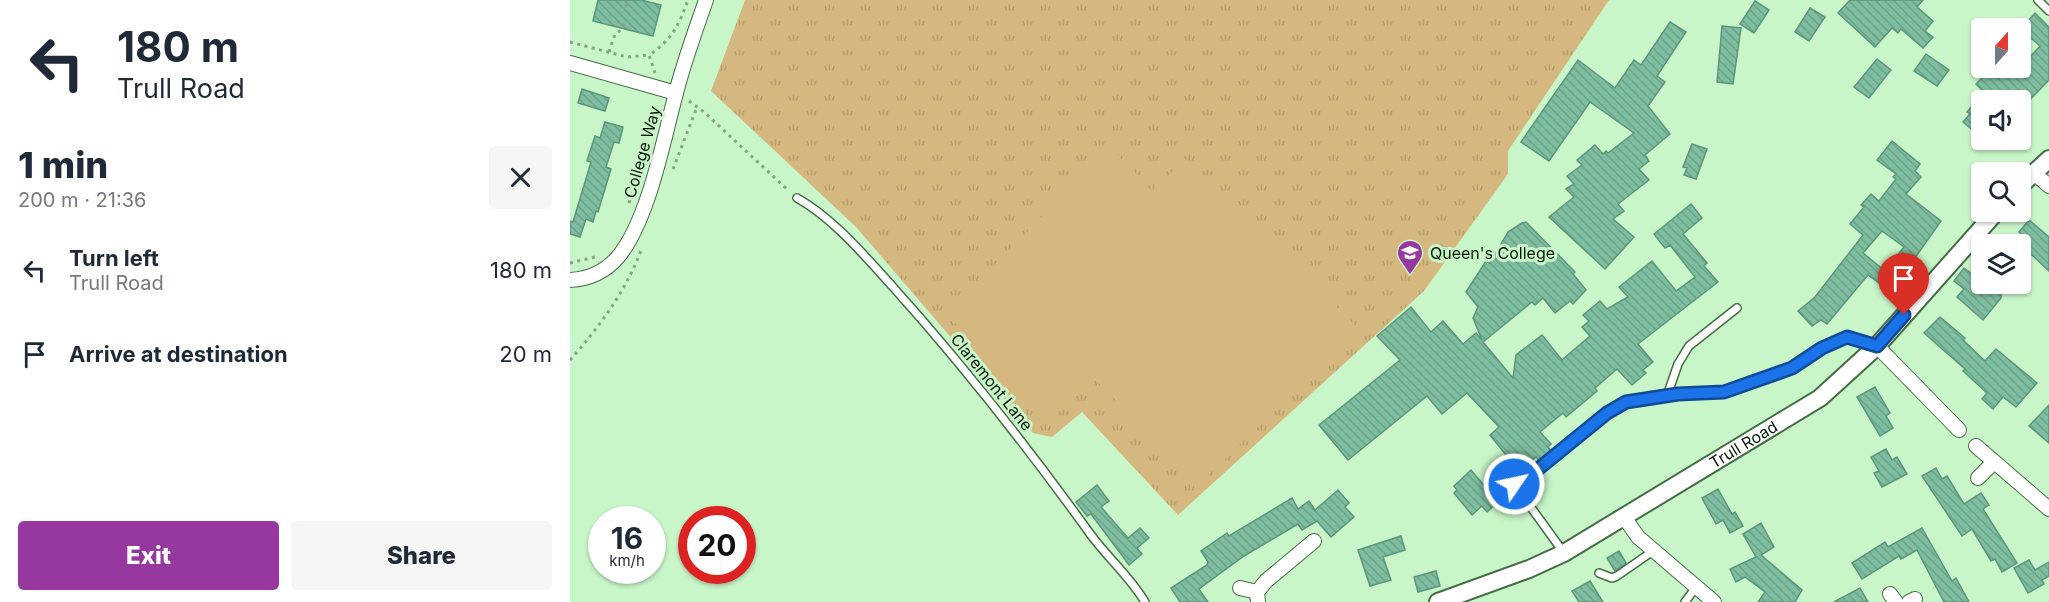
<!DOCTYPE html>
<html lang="en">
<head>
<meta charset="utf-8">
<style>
  body { margin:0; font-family:Inter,sans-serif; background:#f6f6f7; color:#1f2937; height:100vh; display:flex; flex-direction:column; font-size:22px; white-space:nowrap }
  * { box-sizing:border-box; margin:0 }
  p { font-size:20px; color:#747a83 }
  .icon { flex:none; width:33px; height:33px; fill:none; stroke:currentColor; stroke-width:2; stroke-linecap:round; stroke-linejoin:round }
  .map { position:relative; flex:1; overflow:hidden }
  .drawer { display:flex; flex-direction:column; background:#fff; width:570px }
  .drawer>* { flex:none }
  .top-card { background:#fff; color:#1f2937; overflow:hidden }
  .needle { width:39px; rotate:21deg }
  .tools { position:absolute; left:1401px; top:18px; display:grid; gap:12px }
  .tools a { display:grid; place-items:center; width:60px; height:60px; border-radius:6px; background:#fff; box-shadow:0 2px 4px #0004; font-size:30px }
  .speed { position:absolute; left:18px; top:506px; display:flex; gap:12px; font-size:30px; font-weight:700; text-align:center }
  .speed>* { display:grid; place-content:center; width:78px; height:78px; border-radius:50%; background:#fff; box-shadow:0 2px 4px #0004; line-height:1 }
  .speed small { font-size:15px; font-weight:400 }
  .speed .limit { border:9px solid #d22; background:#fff; color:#111 }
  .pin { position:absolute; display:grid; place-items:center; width:51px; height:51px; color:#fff; margin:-62px -26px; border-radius:50% 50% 50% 0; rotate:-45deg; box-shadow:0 0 6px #0007 }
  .pin .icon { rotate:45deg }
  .me { position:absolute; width:66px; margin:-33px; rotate:56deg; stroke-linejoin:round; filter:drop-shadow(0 0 4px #0008) }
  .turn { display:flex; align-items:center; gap:21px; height:126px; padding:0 18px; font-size:27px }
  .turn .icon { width:78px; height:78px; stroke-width:2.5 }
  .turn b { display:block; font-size:42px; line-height:51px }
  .round { display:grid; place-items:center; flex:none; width:63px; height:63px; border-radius:6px; background:#f6f6f7 }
  .head { display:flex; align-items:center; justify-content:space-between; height:102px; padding:0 18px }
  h1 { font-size:36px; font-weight:800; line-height:45px }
  .action { display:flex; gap:12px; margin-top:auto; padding:12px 18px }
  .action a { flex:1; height:69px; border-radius:6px; background:#9738a1; color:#fff; font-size:24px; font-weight:800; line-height:69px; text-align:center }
  .action a+a { background:#f6f6f7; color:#1f2937 }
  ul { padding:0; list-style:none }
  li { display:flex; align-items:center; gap:18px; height:84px; padding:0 18px }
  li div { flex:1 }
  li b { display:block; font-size:22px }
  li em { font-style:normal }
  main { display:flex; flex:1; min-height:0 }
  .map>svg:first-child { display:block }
  .grass { fill:url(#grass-tufts) }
  .pitch { fill:#d5b87f }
  .building { fill:url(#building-back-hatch); stroke:#59967b; stroke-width:1.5; fill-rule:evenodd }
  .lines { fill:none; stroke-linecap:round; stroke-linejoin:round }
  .service-casing { stroke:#456d45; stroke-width:10 }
  .minor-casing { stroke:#456d45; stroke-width:16 }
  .tertiary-casing { stroke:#456d45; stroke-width:20 }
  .path { stroke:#84a683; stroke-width:3; stroke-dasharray:3 4.5; stroke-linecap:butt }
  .service { stroke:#fff; stroke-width:7 }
  .minor { stroke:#fff; stroke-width:14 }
  .tertiary { stroke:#fff; stroke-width:16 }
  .route-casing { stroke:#114b97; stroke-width:15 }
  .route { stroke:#1a73e8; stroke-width:10 }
  .labels { text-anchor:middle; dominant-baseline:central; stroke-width:6; stroke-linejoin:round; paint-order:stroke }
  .street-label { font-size:16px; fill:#081808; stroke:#c9f6c8 }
  .poi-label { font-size:16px; fill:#081808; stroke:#c9f6c8; text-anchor:start }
</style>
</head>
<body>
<main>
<section class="drawer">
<div class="top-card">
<div class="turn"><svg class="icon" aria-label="left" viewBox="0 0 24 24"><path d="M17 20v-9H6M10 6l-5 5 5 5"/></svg><div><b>180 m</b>Trull Road</div></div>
</div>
<div class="head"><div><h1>1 min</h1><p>200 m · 21:36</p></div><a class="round"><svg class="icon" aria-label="close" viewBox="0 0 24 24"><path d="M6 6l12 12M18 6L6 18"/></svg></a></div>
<ul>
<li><svg class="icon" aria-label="left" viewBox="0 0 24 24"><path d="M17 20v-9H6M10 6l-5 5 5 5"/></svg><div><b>Turn left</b><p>Trull Road</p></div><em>180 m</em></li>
<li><svg class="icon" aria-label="arrive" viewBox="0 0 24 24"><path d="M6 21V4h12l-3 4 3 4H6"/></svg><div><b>Arrive at destination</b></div><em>20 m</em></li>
</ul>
<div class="action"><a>Exit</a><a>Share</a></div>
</section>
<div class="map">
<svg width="1479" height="602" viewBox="0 0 1479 602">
  <defs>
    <pattern id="grass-tufts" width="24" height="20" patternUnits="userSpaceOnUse" patternTransform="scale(1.5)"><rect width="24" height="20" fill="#d5b87f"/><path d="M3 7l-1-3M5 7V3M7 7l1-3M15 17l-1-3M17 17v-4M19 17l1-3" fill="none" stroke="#b59d6c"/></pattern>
    <pattern id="building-back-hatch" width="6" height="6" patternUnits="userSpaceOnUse" patternTransform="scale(1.5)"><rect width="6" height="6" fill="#7fbda0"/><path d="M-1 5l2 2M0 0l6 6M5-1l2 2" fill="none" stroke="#6ca288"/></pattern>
  </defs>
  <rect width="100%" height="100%" fill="#c9f6c8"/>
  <path class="grass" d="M175 0H1039L938 151V174L854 291 608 515 512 412 482 437 463 433 286 227 141 91Z"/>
  <path class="pitch" d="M541 148 582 191 616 159 685 228 688 225 788 329 628 485 523 377 475 421 376 313Z"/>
  <g class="building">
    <path d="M28 0H71L91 5 83 36 23 21Z"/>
    <path d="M1280 0H1353L1347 7 1363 21 1355 31 1363 37 1353 48 1331 29 1328 33 1322 28 1305 47 1268 13Z"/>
    <path d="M1185 1 1199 10 1184 33 1170 24Z"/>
    <path d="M1240 8 1255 17 1239 41 1225 32Z"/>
    <path d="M1465 13 1479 27V80L1450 110V100H1412V138L1393 122 1400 114 1397 112 1414 92 1406 84 1419 71 1428 79 1439 68H1450L1470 46 1451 29Z"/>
    <path d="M1100 22 1116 32 1087 76 1095 82 1078 106 1100 134 1075 155 1079 161 1069 169 1079 180 1048 204 1054 211 1043 219 1064 237 1035 269 979 217 1004 197 996 189 1004 184 997 176 1012 165 1007 160 1025 145 1033 154 1036 151 1038 153 1064 133 1020 102 979 161 951 142 1008 60 1045 88 1064 60 1071 65Z"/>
    <path d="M1152 26 1171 28 1163 84 1147 82Z"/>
    <path d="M1356 54 1379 70 1367 86 1344 71Z"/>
    <path d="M1307 59 1321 70 1299 98 1284 87Z"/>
    <path d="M12 89 39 98 35 111 8 103Z"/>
    <path d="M35 122 53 127 49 143 44 142 36 167 41 169 28 212 26 211 23 222 16 219 10 237 0 234V221L3 222 21 162 17 161 25 136 30 138Z"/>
    <path d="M1322 141 1350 164 1345 171 1351 177 1336 194 1371 221 1321 292 1298 275 1257 324 1251 320 1242 326 1228 311 1245 297 1293 235 1280 224 1294 207 1291 205 1301 194 1309 201 1326 179 1323 177 1326 174 1307 160ZM1312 231 1334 247 1315 271 1293 253Z"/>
    <path d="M1122 144 1137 149 1126 179 1114 175 1117 168 1113 167Z"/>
    <path d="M1121 204 1132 218 1113 234 1137 263 1134 266 1148 282 1068 344 1083 362 1073 370 1076 373 1062 385 1047 369 1025 388 1027 391 996 417 993 413 970 432 981 444 978 447 981 451 969 460 966 457 953 467 948 462 939 468 932 458 936 455 920 435 929 427 897 393 872 414 857 396 778 460 749 425 830 360 807 336 841 307 861 332 873 321 893 344 906 333 912 340 903 318 908 307 896 292 916 261 920 263 938 232 952 223 956 222 1005 272 1003 274 1016 290 1003 304 1000 301 985 313 973 298 965 305 962 302 913 342 943 378 946 355 972 335 992 360 1020 336 1012 327 1019 321 1013 315 1030 301 1037 309 1058 297 1049 287 1082 261 1106 291 1125 277 1100 245 1095 248 1084 234Z"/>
    <path d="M1459 220 1479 237V271L1447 241 1452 235 1449 232Z"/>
    <path d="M1394 268 1412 281V284L1431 294V298L1413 320 1387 297 1394 289 1384 281Z"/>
    <path d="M1370 317 1395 338 1393 340 1415 361 1426 349 1467 383 1446 407 1433 397 1423 409 1412 399 1417 393 1393 371 1395 369 1354 333Z"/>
    <path d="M1305 387 1320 413 1316 416 1323 428 1310 436 1287 397Z"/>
    <path d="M1479 405V443L1459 426Z"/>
    <path d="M1316 449 1322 460 1327 457 1337 474 1312 487 1304 473 1309 471 1301 457Z"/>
    <path d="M1366 468 1372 479 1377 476 1394 504 1411 493 1419 505 1413 509 1447 563 1432 572 1425 559 1421 561 1402 529 1392 536 1352 476Z"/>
    <path d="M901 470 928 502 917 512 912 506 902 515 884 493 887 490 884 486Z"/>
    <path d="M527 485 539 501 531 507 558 538 570 528 579 538 567 548 572 554 559 565 521 514 517 516 506 502Z"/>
    <path d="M1148 489 1162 514 1165 512 1173 526 1160 533 1153 520 1146 524 1132 498Z"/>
    <path d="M768 490 779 503 775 507 784 517 761 537 747 521 732 530 728 524 674 556 629 589 638 602H610L601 588 637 565 638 562 631 551 657 533 659 536 722 498 728 509 739 501 745 510Z"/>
    <path d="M1191 523 1204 547 1191 555 1232 590 1225 602H1188L1195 592 1175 577 1166 582 1160 569 1186 557 1173 534Z"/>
    <path d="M1352 528 1382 581 1386 578 1399 602H1374L1347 550 1331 559 1329 556 1292 579 1282 563 1315 542 1318 547Z"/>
    <path d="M831 536 835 550 813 557 821 580 800 586 788 550Z"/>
    <path d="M1049 551 1056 563 1045 571 1037 558Z"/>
    <path d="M1459 560 1465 570 1479 562V576L1472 580 1474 584 1458 593 1444 568Z"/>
    <path d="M866 571 870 586 848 592 844 577Z"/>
    <path d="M1020 581 1033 602H1009L1002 591Z"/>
    <path d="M1290 588 1298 602H1264Z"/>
  </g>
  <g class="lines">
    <defs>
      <g id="service">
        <path d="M1468 0 1479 11"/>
        <path d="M227 198C263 218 295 256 323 287 394 366 459 449 521 535 538 558 560 577 575 602"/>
        <path d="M1097 396 1108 364 1119 346 1167 308"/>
        <path d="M994 553 944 484 962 474 1037 413 1056 402 1108 394 1154 392 1222 368 1252 348 1277 337 1304 346"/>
        <path d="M1029 573 1042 578 1047 576 1083 551"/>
        <path d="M1115 602 1126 587"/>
      </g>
      <g id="minor">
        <path d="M0 63 106 93"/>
        <path d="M1464 173 1479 186"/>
        <path d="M0 280C19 279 36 271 48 257 78 221 93 142 105 97 113 64 125 32 136 0"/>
        <path d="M1307 346 1389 430"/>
        <path d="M1406 446 1479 509"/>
        <path d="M1408 478 1424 462"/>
        <path d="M1054 517 1068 537 1144 602"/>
        <path d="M670 588 687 592"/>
        <path d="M1320 594 1326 602"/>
        <path d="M688 602 687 592 696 581 744 541"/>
        <path d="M1339 602 1345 599"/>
      </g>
      <g id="tertiary">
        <path d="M1450 186 1479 159"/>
        <path id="s1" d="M868 602 959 569 994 553 1250 398 1307 346 1426 212"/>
      </g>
    </defs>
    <use href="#service" class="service-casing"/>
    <use href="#minor" class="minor-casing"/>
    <use href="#tertiary" class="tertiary-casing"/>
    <g class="path">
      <path d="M56 7 57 0"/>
      <path d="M0 42 57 57 79 55"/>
      <path d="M39 52 45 34 51 30 56 19"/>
      <path d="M85 73 79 55C102 40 109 25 118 0"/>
      <path d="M119 101 134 112 219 191"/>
      <path d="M103 169 127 107"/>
      <path d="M59 203 86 102"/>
      <path d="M0 263 25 257"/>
      <path d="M0 360C30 326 56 291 72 248"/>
    </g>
    <use href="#service" class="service"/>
    <use href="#minor" class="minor"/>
    <use href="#tertiary" class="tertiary"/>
  </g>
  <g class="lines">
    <defs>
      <path id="route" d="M944 484 962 474 1037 413 1056 402 1108 394 1154 392 1222 368 1252 348 1277 337 1307 346 1334 315"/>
    </defs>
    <use href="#route" class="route-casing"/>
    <use href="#route" class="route"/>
  </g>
  <defs>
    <symbol id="school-pin" viewBox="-11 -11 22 30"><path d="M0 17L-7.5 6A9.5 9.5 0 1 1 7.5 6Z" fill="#9738a1" stroke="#c9f6c8"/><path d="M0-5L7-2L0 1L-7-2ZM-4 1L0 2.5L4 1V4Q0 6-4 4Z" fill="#fff"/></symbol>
  </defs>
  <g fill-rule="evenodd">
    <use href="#school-pin" x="825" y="238" width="30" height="40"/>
  </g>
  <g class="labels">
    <g class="street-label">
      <text transform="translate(72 152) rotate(-74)">College Way</text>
      <text transform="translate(422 382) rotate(51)">Claremont Lane</text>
      <text stroke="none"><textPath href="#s1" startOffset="345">Trull Road</textPath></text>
    </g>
    <g class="poi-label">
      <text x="860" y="253">Queen's College</text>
    </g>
  </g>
</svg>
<div class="tools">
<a><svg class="needle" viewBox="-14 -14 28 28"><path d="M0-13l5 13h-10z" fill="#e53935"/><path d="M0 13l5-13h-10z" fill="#747a83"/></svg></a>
<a><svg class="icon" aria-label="sound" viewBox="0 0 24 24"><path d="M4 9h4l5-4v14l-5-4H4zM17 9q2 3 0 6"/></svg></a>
<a><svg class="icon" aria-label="search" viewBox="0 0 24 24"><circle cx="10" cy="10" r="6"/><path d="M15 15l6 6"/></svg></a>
<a><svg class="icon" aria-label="layers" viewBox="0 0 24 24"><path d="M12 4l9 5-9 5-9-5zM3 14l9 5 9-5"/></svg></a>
</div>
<div class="speed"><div>16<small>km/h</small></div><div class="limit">20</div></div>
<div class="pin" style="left:1334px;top:315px;background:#d93025"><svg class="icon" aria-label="arrive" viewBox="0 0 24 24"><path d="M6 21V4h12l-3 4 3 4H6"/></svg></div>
<svg class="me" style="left:944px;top:484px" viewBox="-20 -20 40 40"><circle r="17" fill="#1a73e8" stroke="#fff" stroke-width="3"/><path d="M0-11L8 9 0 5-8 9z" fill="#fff"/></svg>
</div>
</main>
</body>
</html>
